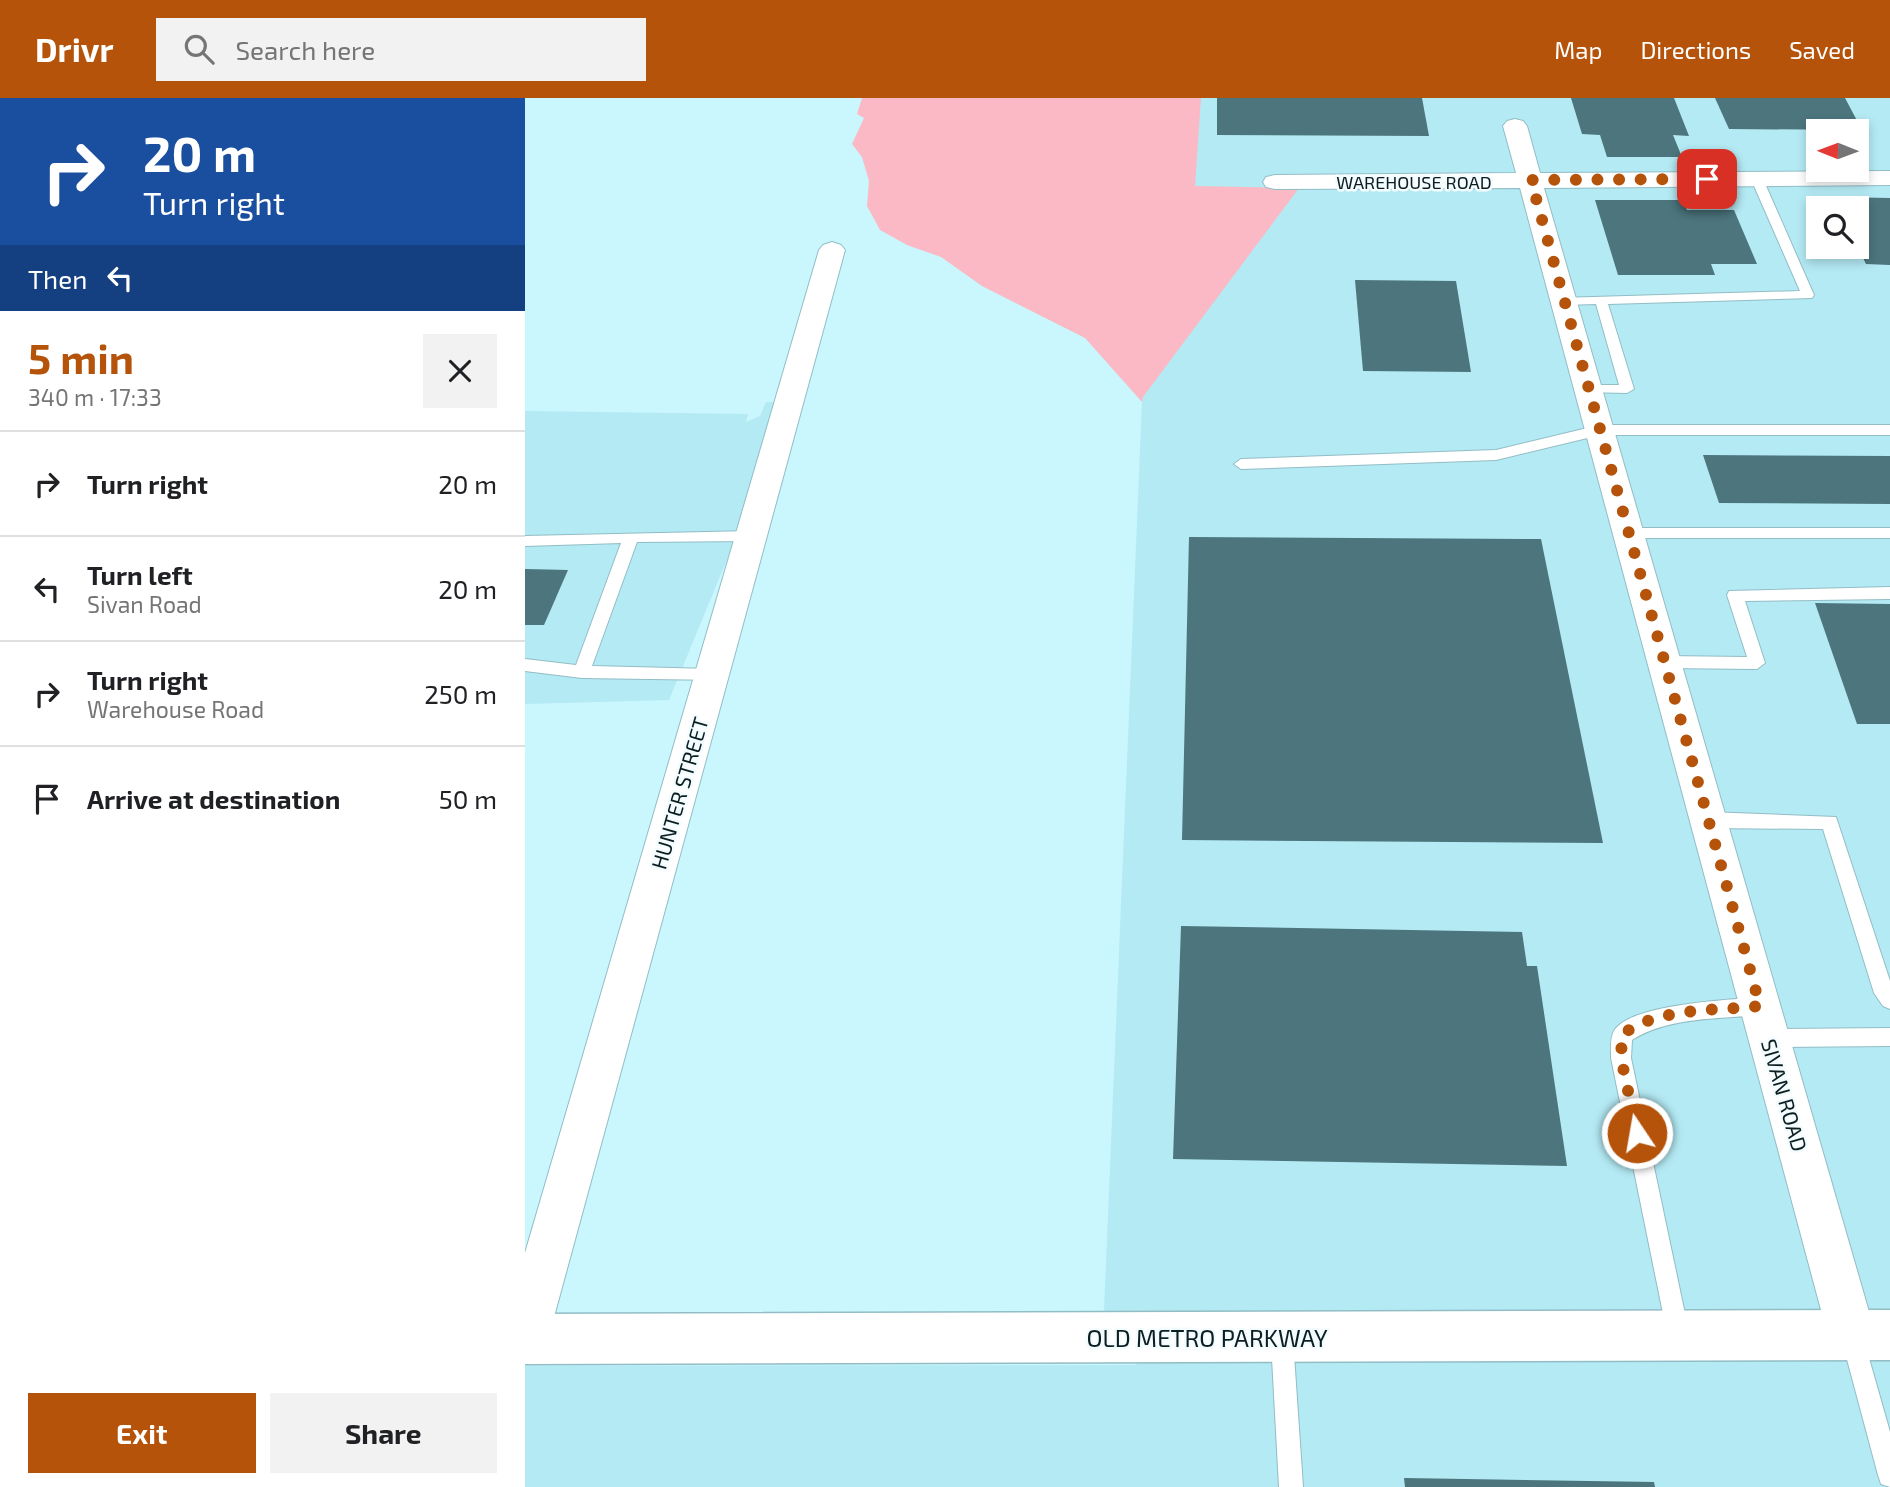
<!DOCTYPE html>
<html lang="en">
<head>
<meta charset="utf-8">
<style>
  body { margin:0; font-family:"Exo 2",sans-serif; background:#f2f2f2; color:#202124; height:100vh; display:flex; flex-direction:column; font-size:26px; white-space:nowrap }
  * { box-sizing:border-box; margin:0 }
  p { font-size:23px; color:#757577 }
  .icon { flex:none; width:38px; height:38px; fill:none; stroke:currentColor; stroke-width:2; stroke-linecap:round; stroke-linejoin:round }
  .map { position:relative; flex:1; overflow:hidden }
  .panel { display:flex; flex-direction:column; background:#fff; width:525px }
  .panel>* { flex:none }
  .banner { background:#1a4fa0; color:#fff; overflow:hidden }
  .needle { width:46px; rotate:271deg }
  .fabs { position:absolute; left:1281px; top:21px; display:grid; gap:14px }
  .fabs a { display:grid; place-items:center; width:63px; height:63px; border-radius:0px; background:#fff; box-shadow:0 4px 10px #0003; font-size:35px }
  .pin { position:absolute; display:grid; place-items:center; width:60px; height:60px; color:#fff; margin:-30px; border-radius:14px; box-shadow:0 4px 10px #0006 }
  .me { position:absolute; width:77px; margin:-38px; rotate:348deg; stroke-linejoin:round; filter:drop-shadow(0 0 5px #0008) }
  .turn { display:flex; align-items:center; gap:24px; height:147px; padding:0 28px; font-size:32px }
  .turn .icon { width:91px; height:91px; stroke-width:2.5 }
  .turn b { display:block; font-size:49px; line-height:60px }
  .then { display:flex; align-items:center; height:66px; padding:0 28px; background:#0003; gap:14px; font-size:26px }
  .round { display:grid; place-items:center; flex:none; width:74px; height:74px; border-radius:0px; background:#f2f2f2 }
  .head { display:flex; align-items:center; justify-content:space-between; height:119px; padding:0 28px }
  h1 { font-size:42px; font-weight:700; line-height:52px; color:#b45309 }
  .primary-button { display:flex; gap:14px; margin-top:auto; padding:14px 28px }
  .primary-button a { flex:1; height:80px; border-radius:0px; background:#b45309; color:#fff; font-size:28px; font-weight:700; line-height:80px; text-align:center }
  .primary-button a+a { background:#f2f2f2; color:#202124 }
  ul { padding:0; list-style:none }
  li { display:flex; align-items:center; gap:21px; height:105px; padding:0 28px; border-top:2px solid #e0e0e0 }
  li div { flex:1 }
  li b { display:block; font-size:26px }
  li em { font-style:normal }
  header { display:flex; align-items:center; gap:42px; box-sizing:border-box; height:98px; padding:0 35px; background:#b45309; color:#fff }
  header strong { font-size:33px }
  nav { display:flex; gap:38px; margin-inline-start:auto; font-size:24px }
  .search { width:490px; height:63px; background:#f2f2f2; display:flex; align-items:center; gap:18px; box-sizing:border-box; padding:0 24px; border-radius:0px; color:#757577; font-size:26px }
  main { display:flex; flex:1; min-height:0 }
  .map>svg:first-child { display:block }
  .built { fill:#b4eaf4; fill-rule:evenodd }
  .green { fill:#fab9c4 }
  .building { fill:#4c757d }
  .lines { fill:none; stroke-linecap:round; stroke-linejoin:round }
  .lane-casing { stroke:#92bdc5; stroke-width:2 }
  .street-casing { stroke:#92bdc5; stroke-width:2 }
  .secondary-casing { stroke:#92bdc5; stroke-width:3 }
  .lane { fill:#fff; fill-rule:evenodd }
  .street { fill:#fff; fill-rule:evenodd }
  .secondary { fill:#fff; fill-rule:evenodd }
  .route { stroke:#b45309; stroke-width:12; stroke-dasharray:0 21.6 }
  .labels { text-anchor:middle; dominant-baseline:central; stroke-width:5; stroke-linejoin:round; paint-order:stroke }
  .far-street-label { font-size:18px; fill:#0d1e21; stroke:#f3fcfe }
  .street-label { font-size:21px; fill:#0d1e21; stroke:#f3fcfe }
  .near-street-label { font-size:24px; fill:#0d1e21; stroke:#f3fcfe }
</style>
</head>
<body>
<header>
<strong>Drivr</strong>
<div class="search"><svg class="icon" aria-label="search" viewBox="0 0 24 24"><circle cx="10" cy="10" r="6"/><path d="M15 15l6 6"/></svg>Search here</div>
<nav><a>Map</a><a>Directions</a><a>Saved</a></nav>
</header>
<main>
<section class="panel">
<div class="banner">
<div class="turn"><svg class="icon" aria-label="right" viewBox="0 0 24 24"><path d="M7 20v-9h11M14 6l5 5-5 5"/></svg><div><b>20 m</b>Turn right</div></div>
<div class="then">Then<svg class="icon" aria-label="left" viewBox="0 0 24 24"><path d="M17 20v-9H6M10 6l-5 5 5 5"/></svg></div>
</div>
<div class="head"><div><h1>5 min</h1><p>340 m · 17:33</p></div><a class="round"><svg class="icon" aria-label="close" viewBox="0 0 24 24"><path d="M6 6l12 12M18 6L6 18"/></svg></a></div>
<ul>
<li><svg class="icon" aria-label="right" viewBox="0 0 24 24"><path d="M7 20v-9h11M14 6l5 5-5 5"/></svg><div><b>Turn right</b></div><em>20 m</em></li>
<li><svg class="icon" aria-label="left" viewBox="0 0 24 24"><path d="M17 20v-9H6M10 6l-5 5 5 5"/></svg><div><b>Turn left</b><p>Sivan Road</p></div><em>20 m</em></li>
<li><svg class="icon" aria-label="right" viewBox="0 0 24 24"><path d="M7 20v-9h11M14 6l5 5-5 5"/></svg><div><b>Turn right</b><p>Warehouse Road</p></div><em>250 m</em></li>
<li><svg class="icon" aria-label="arrive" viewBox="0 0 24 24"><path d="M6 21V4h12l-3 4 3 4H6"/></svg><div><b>Arrive at destination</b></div><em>50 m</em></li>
</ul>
<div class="primary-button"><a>Exit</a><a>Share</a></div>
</section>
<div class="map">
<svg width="1365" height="1389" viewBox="0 0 1365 1389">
  <rect width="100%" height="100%" fill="#caf6fe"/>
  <g class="built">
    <path d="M662 0H1365V1389H0V1268L611 1267 613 1213H579L617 304V299L652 253ZM1293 33H1332V72H1293ZM1293 110H1332V149H1293Z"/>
    <path d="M241 304H267L144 602 0 606V313L223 316 221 324 235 318Z"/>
  </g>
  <path class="green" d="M337 0H676L670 88 774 90 618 299 617 304 560 240 457 188 416 159 382 147 355 132 342 108 344 83 337 59 327 46 339 20 332 16Z"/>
  <g class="building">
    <path d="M692 0H897L904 38 692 37Z"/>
    <path d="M1046 0H1149L1164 38 1148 37 1157 59H1082L1075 37 1057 36Z"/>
    <path d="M1190 0H1320L1337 32 1204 31Z"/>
    <path d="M1308 99 1365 100V167L1341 166 1332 148V110H1313Z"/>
    <path d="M1070 102H1158L1162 112H1209L1232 166H1186L1190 177H1093Z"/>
    <path d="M830 182 931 183 946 274 838 273Z"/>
    <path d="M1178 357 1365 358V406L1194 405Z"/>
    <path d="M664 439 1016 441 1078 745 657 742Z"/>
    <path d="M0 471 43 472 19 527H0Z"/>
    <path d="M1290 505 1365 506V626H1332Z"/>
    <path d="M656 828 997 834 1002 868H1012L1042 1068 648 1061Z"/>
    <path d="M879 1380 1129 1384 1130 1389H880Z"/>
  </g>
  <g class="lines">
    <defs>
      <g id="lane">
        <path d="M1232 78 1238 81 1289 197 1287 200 1083 206 1109 291 1102 295 1058 294V288L1063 287H1094L1071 206 1039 207 1034 206V200L1275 193 1226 81Z"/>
        <path d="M1075 327H1365V337H1075L971 362 716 371 709 366 716 361 971 352Z"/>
        <path d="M1103 430H1365V440H1103L1096 435Z"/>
        <path d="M227 433 235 438 227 443 112 444 67 568 188 571 194 572 196 577 194 582 57 580 0 573V561L51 567 96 445 0 448V438Z"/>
        <path d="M1365 489V501L1220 503 1240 565 1232 571 1139 570 1131 564 1139 558 1222 559 1202 497 1204 493Z"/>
        <path d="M1183 714 1311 719 1365 883V911L1358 908 1349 895 1298 731 1183 730 1177 727 1174 722 1177 717Z"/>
        <path d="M1235 899 1242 902 1245 908 1242 914 1235 917C1193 921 1143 919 1107 942L1106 960 1164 1235 1161 1243 1153 1246 1145 1243 1142 1235 1086 960C1086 952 1085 940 1089 933 1104 906 1205 902 1235 899Z"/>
        <path d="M1365 930V948L1244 949 1237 947 1234 940 1237 933 1244 931Z"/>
        <path d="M1327 1228 1335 1231 1338 1239 1365 1334V1389L1356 1386 1353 1377 1316 1239 1319 1231Z"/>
        <path d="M757 1231 765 1234 768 1242 778 1389H754L746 1242 749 1234Z"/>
      </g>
      <g id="street">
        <path d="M990 21 998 23 1002 28 1015 75 1365 73V87L1019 90 1351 1238 1344 1255 1327 1262 1310 1255 1303 1238 995 90 750 91 741 89 738 84 741 79 750 77 991 75 978 28 982 23Z"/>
        <path d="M307 144 316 147 320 152 24 1237 17 1254 0 1261V1155L294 152 298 147Z"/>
      </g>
      <path id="secondary" d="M1365 1212V1262L0 1266V1216Z"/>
    </defs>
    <use href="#lane" class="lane-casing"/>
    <use href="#street" class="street-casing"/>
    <use href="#secondary" class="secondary-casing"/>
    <use href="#lane" class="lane"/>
    <use href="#street" class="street"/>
    <use href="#secondary" class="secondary"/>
  </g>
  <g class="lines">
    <path class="route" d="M1112 1035 1096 960 1097 937C1131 909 1192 913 1235 908L1006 82 1182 81"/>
  </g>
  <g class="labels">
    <g class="far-street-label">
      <text x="889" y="84">WAREHOUSE ROAD</text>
    </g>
    <g class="street-label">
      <text transform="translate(154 695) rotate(-74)">HUNTER STREET</text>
      <text transform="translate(1260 997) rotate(74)">SIVAN ROAD</text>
    </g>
    <g class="near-street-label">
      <text x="682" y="1239">OLD METRO PARKWAY</text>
    </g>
  </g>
</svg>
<div class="fabs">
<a><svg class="needle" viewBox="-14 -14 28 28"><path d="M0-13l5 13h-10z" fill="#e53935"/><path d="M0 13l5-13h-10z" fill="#757577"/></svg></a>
<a><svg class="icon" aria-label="search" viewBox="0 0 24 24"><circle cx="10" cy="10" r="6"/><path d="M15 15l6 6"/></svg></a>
</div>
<div class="pin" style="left:1182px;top:81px;background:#d93025"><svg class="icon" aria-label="arrive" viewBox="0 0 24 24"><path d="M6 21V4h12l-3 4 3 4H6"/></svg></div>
<svg class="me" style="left:1112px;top:1035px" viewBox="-20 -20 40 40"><circle r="17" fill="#b45309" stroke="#fff" stroke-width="3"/><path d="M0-11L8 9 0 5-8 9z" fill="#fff"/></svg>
</div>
</main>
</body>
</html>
